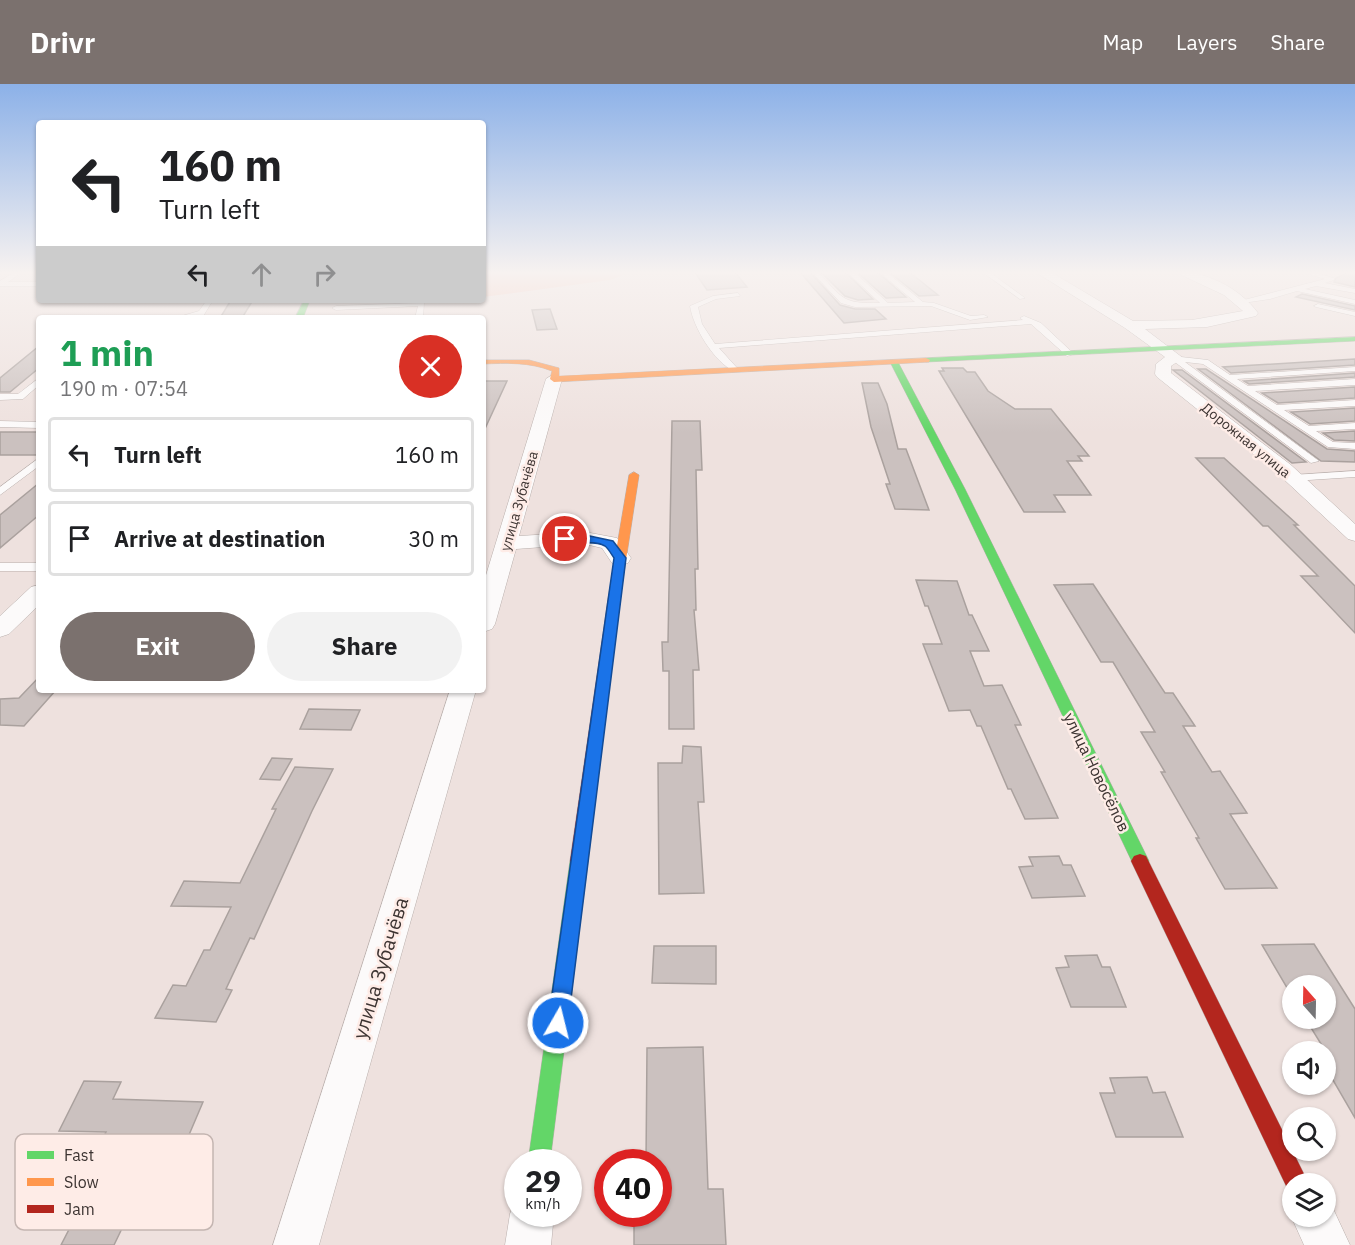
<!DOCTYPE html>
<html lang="en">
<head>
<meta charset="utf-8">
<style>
  body { margin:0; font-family:"IBM Plex Sans",sans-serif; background:#f2f2f2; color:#202124; height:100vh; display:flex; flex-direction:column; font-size:22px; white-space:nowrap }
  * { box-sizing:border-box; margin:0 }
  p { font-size:20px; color:#757577 }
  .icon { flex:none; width:33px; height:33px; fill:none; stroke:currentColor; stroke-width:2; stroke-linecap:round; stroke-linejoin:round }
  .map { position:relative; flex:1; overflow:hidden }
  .details { position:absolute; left:36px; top:231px; width:450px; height:378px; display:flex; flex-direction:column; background:#fff; border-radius:6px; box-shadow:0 2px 4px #0004 }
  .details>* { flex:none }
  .hud { position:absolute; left:36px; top:36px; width:450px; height:183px; border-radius:6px; box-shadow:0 2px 4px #0004; background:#fff; color:#202124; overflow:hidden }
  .needle { width:39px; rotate:340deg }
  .controls { position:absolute; left:1282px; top:891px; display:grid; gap:12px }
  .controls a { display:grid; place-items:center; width:54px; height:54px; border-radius:50%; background:#fff; box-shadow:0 2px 4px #0004; font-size:30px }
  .speed { position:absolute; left:504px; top:1065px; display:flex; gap:12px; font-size:30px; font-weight:700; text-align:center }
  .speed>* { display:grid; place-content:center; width:78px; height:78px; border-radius:50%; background:#fff; box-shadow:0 2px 4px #0004; line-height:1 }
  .speed small { font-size:15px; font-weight:400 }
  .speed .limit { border:9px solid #d22; background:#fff; color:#111 }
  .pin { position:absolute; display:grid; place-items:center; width:51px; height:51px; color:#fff; margin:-26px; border:3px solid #fff; border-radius:50%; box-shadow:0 2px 6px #0007 }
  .me { position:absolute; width:66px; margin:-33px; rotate:8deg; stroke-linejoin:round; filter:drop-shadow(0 0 4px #0008) }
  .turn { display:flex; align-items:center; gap:21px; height:126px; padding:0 24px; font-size:27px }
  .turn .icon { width:78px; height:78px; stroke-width:2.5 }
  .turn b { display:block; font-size:42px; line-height:51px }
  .lanes { display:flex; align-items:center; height:57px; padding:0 24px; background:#0003; justify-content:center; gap:30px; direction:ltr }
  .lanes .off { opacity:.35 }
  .round { display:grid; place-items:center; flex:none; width:63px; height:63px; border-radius:32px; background:#f2f2f2 }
  .summary { display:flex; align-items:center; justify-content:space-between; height:102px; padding:0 24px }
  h1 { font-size:36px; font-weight:700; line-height:45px; color:#1e9e55 }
  .cta { display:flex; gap:12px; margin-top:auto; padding:12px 24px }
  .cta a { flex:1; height:69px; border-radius:36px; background:#7b716e; color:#fff; font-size:24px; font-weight:700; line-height:69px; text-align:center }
  .cta a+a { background:#f2f2f2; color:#202124 }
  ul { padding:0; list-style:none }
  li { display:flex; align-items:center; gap:18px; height:75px; margin:0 12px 9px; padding:0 12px; border:3px solid #e0e0e0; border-radius:6px }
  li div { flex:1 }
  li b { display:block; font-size:22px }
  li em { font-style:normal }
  header { display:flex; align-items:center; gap:36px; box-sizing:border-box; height:84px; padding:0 30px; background:#7b716e; color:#fff }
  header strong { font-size:28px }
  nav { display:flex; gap:33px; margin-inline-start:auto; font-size:21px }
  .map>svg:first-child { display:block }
  .green { fill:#f6c2b5 }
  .building { fill:#cbc1bf; stroke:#aaa19e; stroke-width:1.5 }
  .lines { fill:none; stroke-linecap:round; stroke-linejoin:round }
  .lane-casing { stroke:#b9afac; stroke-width:1 }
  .street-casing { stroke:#b9afac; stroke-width:1 }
  .fast-casing { stroke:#b9afac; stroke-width:1 }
  .slow-casing { stroke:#b9afac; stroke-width:1 }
  .jam-casing { stroke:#b9afac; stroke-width:1 }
  .lane { fill:#fcfafa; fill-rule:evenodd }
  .street { fill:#fcfafa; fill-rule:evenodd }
  .fast { fill:#63d668; fill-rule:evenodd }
  .slow { fill:#ff974d; fill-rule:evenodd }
  .jam { fill:#b3261e; fill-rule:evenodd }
  .route { fill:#1a73e8; stroke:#114b97; stroke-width:1.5 }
  .labels { text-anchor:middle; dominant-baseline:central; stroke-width:5; stroke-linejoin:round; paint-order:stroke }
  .far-street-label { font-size:14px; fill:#3d3432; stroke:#feece7 }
  .street-label { font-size:16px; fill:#3d3432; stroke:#feece7 }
  .near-street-label { font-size:20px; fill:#3d3432; stroke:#feece7 }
  .key { fill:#feece7; stroke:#c4b5b1; stroke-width:1.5 }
  .key-label { font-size:16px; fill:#3d3432 }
</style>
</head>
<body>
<header>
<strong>Drivr</strong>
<nav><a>Map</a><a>Layers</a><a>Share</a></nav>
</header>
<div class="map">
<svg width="1355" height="1161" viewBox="0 0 1355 1161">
  <rect width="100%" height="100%" fill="#eee1de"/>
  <path class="green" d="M483 187H634L610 196 483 213Z"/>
  <g class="building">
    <path d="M694 187H734L747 203 707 206Z"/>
    <path d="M799 187H809L840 221 855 225H875L886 235 844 239Z"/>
    <path d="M820 187H844L873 215 858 216 845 212Z"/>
    <path d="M856 187H876L906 213 886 214Z"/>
    <path d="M888 187H908L938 211 919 212Z"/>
    <path d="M1351 187H1355V203L1334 198 1336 194Z"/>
    <path d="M1302 210 1355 222V226L1296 213Z"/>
    <path d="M231 216H253L242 234H220Z"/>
    <path d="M550 225 557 245 537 246 532 226Z"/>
    <path d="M39 262V284L10 308H0V294Z"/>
    <path d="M1355 275V281L1231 289 1223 283Z"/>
    <path d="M942 284H963L967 288H975L988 307 1015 325H1051L1089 372H1078L1082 377H1067L1091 411H1054L1065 428H1024L939 287H944Z"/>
    <path d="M1198 285H1206L1327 365 1355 367V378L1321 377Z"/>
    <path d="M1173 286H1182L1306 378 1292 379Z"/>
    <path d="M1355 289V293L1249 300 1244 297Z"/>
    <path d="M483 297H507L483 349Z"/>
    <path d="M862 299H878L887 320 898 365H906L929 426 895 425 886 400H890L871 343Z"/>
    <path d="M1355 303V314L1278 319 1262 309Z"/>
    <path d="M1355 324V337L1310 340 1291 328Z"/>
    <path d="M672 337H700L702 386H696L698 485H695L696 526H694L699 586H693L694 645H669V587H663L662 558H668Z"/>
    <path d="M1355 347V357L1334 356 1323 349Z"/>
    <rect x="0" y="348" width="39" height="23"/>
    <path d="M1196 374H1224L1298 441H1294L1355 502V549L1301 492H1318L1268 442H1263Z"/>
    <path d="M39 399V431L0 464V431Z"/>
    <path d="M916 496 957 497 969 531H972L989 567H970L984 602 1002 601 1021 641H1015L1058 734 1025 735 1011 705H1008L981 642H977L970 626 949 627 923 560H942L928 522H925Z"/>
    <path d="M1093 500 1165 609H1173L1195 642H1183L1212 688 1220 687 1247 729 1230 730 1277 804 1225 805 1196 754H1199L1161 688H1165L1141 648H1155L1113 578H1101L1054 501Z"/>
    <path d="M39 593V606H56L24 642 0 641V615L19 614Z"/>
    <path d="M309 625 360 626 351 646 300 645Z"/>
    <path d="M683 662 701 663 704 718H698L704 809 659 810 658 679H682Z"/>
    <path d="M272 674 292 675 280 696 260 695Z"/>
    <path d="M295 683 333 685 312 727 254 855 250 854 226 905 232 906 216 938 155 934 173 901 186 902 204 866H210L231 823 171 822 184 797 240 799 276 725H272Z"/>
    <path d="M1059 772 1063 781H1071L1085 812 1032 814 1019 783 1033 782 1029 773Z"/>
    <path d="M1314 860 1355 925V1034L1326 984V968L1305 934H1326V902H1293V914L1262 861Z"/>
    <path d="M654 862H716V900L652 899Z"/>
    <path d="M1097 871 1102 883H1110L1126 923H1071L1056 884 1069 883 1065 872Z"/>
    <path d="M703 963 708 1105H723L726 1161H634V1130H658V1077H646L647 964Z"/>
    <path d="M1147 993 1153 1009 1165 1008 1183 1053H1116L1100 1009H1115L1110 994Z"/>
    <path d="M84 997 121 998 113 1015 203 1018 177 1079 92 1076 106 1048 59 1047Z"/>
    <path d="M77 1130 127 1134 114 1161H61Z"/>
  </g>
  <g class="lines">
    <defs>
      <g id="lane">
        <path d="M17 187H24L8 198H39V202H0V197Z"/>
        <path d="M811 187H817C843 214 841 220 880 219L846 187H853L888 219 915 218 878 187H885L923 218 934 219 971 232 984 231 988 233 970 236 931 222 855 223 841 219Z"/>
        <path d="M981 187H988L1025 214 1020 215Z"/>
        <path d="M1298 187H1308L1334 194V196L1325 199 1355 205V209L1316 202 1305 205 1355 216V220L1297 207 1270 215 1243 219 1240 217 1325 195Z"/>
        <path d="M738 209 740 212 716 215 698 223 702 240 715 260 1023 236 1020 234 1024 232 1041 239 1074 270 1067 272 1031 240 719 264 738 285 734 287C714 278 693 243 690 222L713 212Z"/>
        <path d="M207 216H213L202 234H175L199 227Z"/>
        <path d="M424 219 423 234H415L418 222 336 226 332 224 336 222Z"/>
        <path d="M1318 220 1355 228V232L1316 223 1314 222Z"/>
        <path d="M1172 272 1208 276 1230 291 1355 283V287L1237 295 1248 302 1355 295V301L1255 307 1277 321 1355 316V322L1284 326 1309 342 1355 339V345L1316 347 1333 358 1355 359V365L1328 363 1203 280 1185 278 1319 377 1311 379 1172 276Z"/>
        <path d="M39 294V301L23 315 0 316V310H18Z"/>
        <path d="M0 337 39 338V344L0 343Z"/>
        <path d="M39 374V382L0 411V403Z"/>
        <path d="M1355 387V393L1293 397 1288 394 1293 391Z"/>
        <rect x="0" y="479" width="39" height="8"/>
      </g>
      <g id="street">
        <path d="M1034 187H1049L1133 237 1192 236 1243 227 1224 211 1173 187C1205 187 1239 203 1258 229L1256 232 1207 243 1145 245 1183 274 1171 282V289L1291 381 1355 440V457L1348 455 1277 389 1157 293 1155 290 1156 280 1165 273 1125 244Z"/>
        <path d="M554 290 562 295 519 452 585 448 617 454 631 474 628 479 620 481 612 479 602 464 585 460 516 465 495 540 492 545 483 548V501L546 295Z"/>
        <path d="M39 501V521L9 550 0 553V532L31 503Z"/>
        <path d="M450 606H476L319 1161H273Z"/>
        <path d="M516 1114 518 1130H554L551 1161H505L510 1130Z"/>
        <path d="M1326 1115 1329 1116 1350 1161H1304L1291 1132 1293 1127V1132H1326Z"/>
      </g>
      <g id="fast">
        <path d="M304 216H310L303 234H295Z"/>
        <path d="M1355 253V257L926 278 922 276 926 274Z"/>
        <path d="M891 276 898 278 965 405 1149 777 1146 782 1140 784 1134 782 955 405 890 278Z"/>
        <path d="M579 770 585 772 588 777 550 1078H528L570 777 573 772Z"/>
      </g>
      <g id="slow">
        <path d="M926 274 930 276 929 278 554 298 550 295 552 287C530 278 506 279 483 280V276H529L559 284V292Z"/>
        <path d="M634 388 639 391 620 515 614 519 608 515 629 391Z"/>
      </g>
      <g id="jam">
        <path d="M614 511 620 515 588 777 585 782 579 784 573 782 570 777 608 515Z"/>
        <path d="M1140 770 1146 772 1305 1092 1308 1100H1293V1110L1289 1108 1131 777 1134 772Z"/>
      </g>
    </defs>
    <use href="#lane" class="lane-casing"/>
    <use href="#street" class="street-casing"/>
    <use href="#fast" class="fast-casing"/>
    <use href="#slow" class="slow-casing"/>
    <use href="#jam" class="jam-casing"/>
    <use href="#lane" class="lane"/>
    <use href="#street" class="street"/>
    <use href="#fast" class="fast"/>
    <use href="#slow" class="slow"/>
    <use href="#jam" class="jam"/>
  </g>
  <linearGradient id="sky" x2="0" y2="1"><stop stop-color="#8cb1e8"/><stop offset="0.54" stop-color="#f7f2f0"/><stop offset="1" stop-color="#f7f2f0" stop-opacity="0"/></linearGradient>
  <rect width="1355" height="349" fill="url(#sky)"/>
  <path class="route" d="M585 451 613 457 626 474 568 939 565 946 558 949 551 946 548 939 614 474C612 471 608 464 605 462 591 454 571 464 560 455L565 452Z"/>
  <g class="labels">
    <g class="far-street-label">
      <text transform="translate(1246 356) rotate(39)">Дорожная улица</text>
      <text transform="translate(519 417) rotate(-74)">улица Зубачёва</text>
    </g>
    <g class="street-label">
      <text transform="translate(1097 688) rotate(64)">улица Новосёлов</text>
    </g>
    <g class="near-street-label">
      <text transform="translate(380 884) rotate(-73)">улица Зубачёва</text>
    </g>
  </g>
  <rect x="15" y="1050" width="198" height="96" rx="9" class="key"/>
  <rect x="27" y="1067" width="27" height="8" fill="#63d668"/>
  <rect x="27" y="1094" width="27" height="8" fill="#ff974d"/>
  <rect x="27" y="1121" width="27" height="8" fill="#b3261e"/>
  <g class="key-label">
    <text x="64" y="1077">Fast</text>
    <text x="64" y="1104">Slow</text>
    <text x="64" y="1131">Jam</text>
  </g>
</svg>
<div class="controls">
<a><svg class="needle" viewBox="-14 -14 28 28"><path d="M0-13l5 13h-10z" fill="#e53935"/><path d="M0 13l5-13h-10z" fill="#757577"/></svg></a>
<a><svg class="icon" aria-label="sound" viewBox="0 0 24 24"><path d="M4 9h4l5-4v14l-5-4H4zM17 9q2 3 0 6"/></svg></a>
<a><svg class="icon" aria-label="search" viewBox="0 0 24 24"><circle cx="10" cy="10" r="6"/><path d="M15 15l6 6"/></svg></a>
<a><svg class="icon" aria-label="layers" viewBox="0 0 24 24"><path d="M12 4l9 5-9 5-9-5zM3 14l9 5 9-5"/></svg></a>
</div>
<div class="speed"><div>29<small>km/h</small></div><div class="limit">40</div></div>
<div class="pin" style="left:565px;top:455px;background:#d93025"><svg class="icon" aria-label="arrive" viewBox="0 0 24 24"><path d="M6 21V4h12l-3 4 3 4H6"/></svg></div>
<svg class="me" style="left:558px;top:939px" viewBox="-20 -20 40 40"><circle r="17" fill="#1a73e8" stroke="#fff" stroke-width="3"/><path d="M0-11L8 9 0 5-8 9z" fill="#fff"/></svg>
<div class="hud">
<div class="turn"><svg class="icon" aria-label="left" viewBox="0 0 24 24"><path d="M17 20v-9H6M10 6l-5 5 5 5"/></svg><div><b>160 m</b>Turn left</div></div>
<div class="lanes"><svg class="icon" aria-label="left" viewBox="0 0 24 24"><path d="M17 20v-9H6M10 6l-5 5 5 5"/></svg><svg class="icon off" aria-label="ahead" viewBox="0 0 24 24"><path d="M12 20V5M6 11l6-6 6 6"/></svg><svg class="icon off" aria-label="right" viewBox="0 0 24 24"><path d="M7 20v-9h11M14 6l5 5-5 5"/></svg></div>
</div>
<section class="details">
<div class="summary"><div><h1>1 min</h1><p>190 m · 07:54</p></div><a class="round" style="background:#d93025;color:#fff"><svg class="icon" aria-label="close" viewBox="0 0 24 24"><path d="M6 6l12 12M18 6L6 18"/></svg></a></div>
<ul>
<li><svg class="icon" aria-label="left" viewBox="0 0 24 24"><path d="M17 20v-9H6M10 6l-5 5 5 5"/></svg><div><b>Turn left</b></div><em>160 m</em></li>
<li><svg class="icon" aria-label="arrive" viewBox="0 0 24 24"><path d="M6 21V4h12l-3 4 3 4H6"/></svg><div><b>Arrive at destination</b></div><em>30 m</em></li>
</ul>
<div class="cta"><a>Exit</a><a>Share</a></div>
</section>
</div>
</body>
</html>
